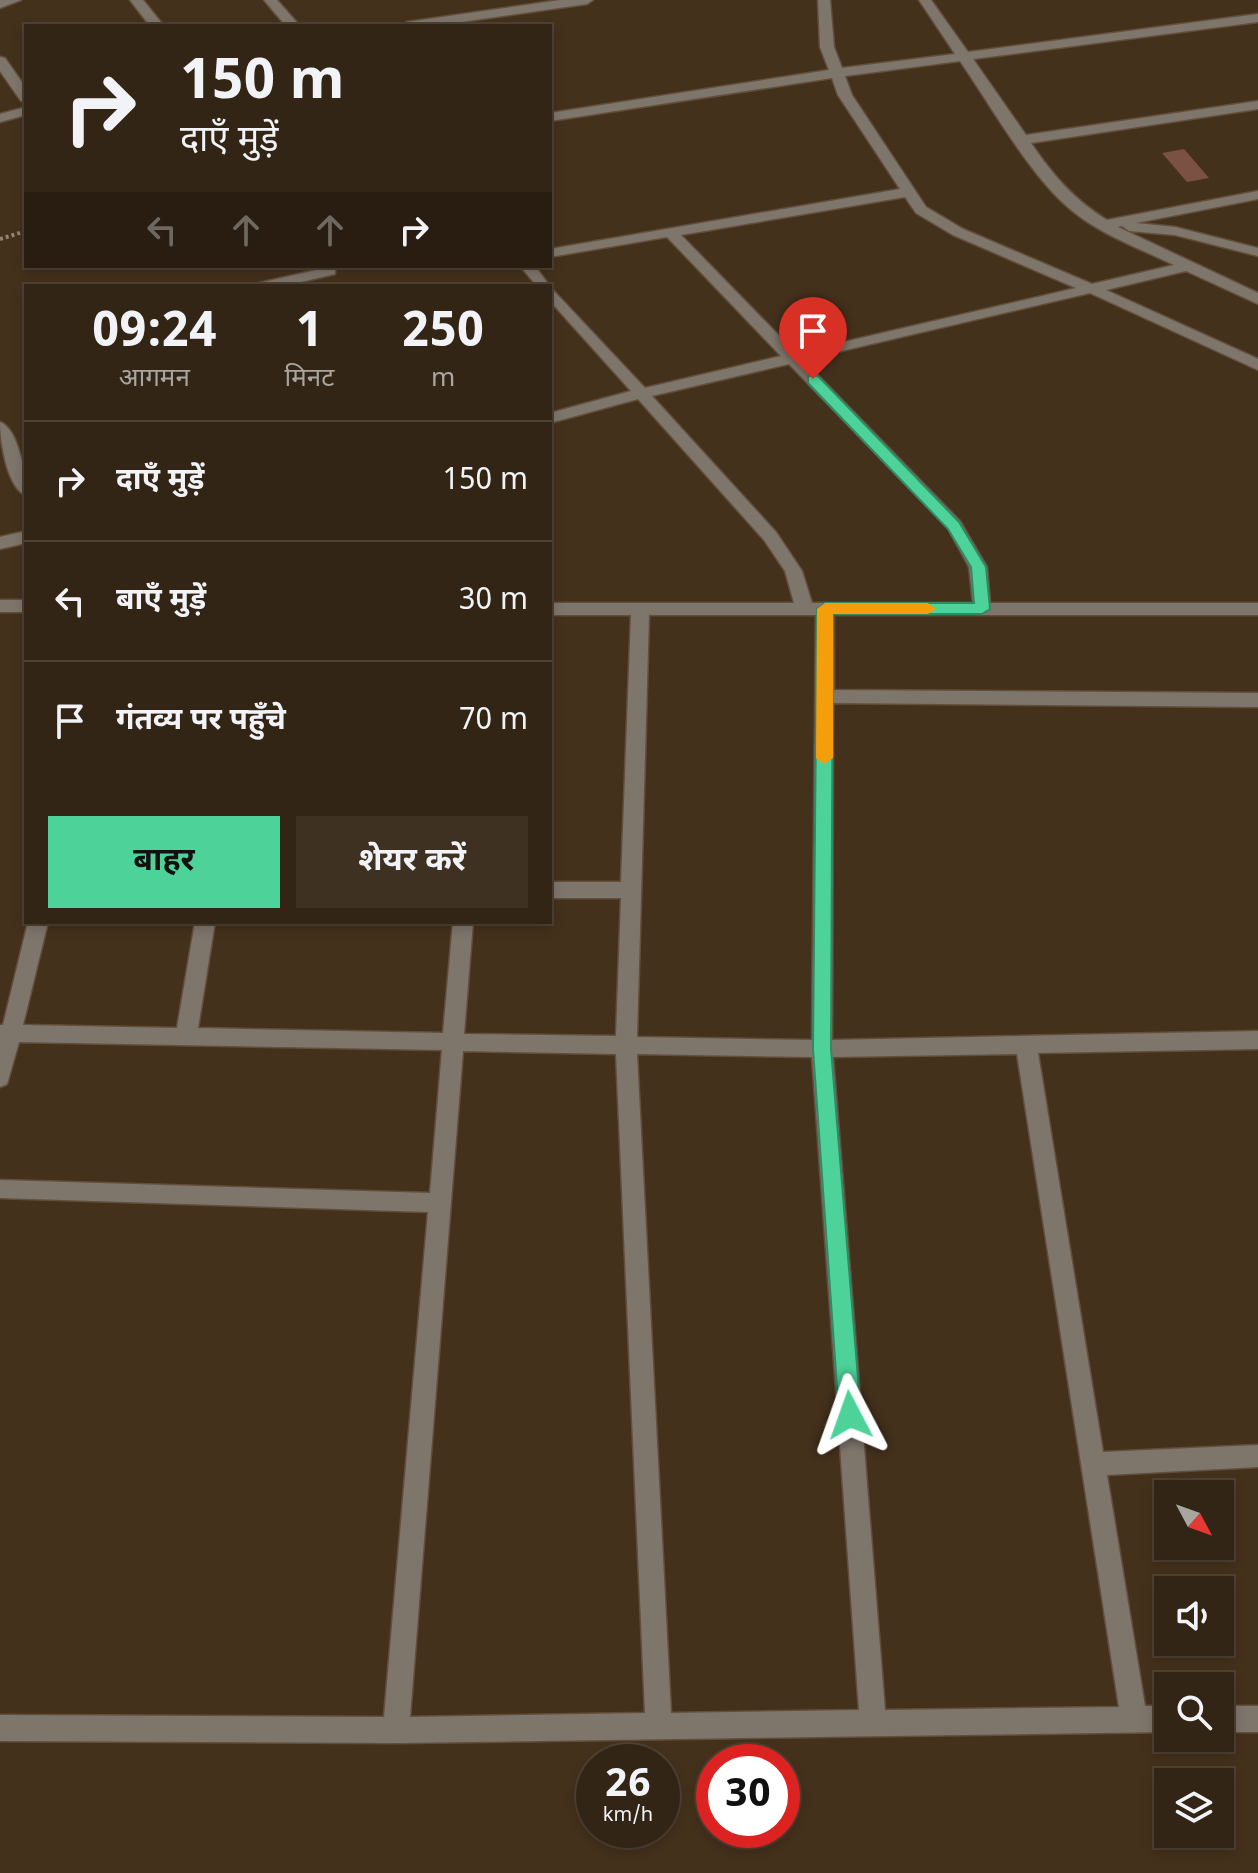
<!DOCTYPE html>
<html lang="hi">
<head>
<meta charset="utf-8">
<style>
  body { margin:0; font-family:Georgia,"Noto Sans Devanagari",serif; background:#3e3122; color:#f1f3f6; height:100vh; display:flex; flex-direction:column; font-size:30px; white-space:nowrap }
  * { box-sizing:border-box; margin:0 }
  p { font-size:26px; color:#a9a5a0 }
  .icon { flex:none; width:44px; height:44px; fill:none; stroke:currentColor; stroke-width:2; stroke-linecap:round; stroke-linejoin:round }
  .map { position:relative; flex:1; overflow:hidden }
  .panel { position:absolute; left:24px; top:284px; width:528px; height:640px; display:flex; flex-direction:column; background:#332515; border-radius:0px; box-shadow:0 4px 12px #0003,0 0 0 2px #4e4234 }
  .panel>* { flex:none }
  .guide { position:absolute; left:24px; top:24px; width:528px; height:244px; border-radius:0px; box-shadow:0 4px 12px #0003,0 0 0 2px #4e4234; background:#332515; color:#f1f3f6; overflow:hidden }
  .needle { width:52px; rotate:131deg }
  .tools { position:absolute; left:1154px; top:1480px; display:grid; gap:16px }
  .tools a { display:grid; place-items:center; width:80px; height:80px; border-radius:0px; background:#332515; box-shadow:0 4px 12px #0003,0 0 0 2px #4e4234; font-size:40px }
  .speed { position:absolute; left:576px; top:1744px; display:flex; gap:16px; font-size:40px; font-weight:700; text-align:center }
  .speed>* { display:grid; place-content:center; width:104px; height:104px; border-radius:50%; background:#332515; box-shadow:0 4px 12px #0003,0 0 0 2px #4e4234; line-height:1 }
  .speed small { font-size:20px; font-weight:400 }
  .speed .limit { border:12px solid #d22; background:#fff; color:#111 }
  .pin { position:absolute; display:grid; place-items:center; width:68px; height:68px; color:#fff; margin:-82px -34px; border-radius:50% 50% 50% 0; rotate:-45deg; box-shadow:0 0 8px #0007 }
  .pin .icon { rotate:45deg }
  .me { position:absolute; width:88px; margin:-44px; rotate:356deg; stroke-linejoin:round; filter:drop-shadow(0 0 6px #0008) }
  .turn { display:flex; align-items:center; gap:28px; height:168px; padding:0 24px; font-size:36px }
  .turn .icon { width:104px; height:104px; stroke-width:2.5 }
  .turn b { display:block; font-size:56px; line-height:68px }
  .lanes { display:flex; align-items:center; height:76px; padding:0 24px; background:#0003; justify-content:center; gap:40px; direction:ltr }
  .lanes .off { opacity:.35 }
  .eta { display:flex; justify-content:space-evenly; align-items:center; height:136px; text-align:center }
  .eta b { font-size:48px; font-weight:700; line-height:56px }
  .primary-button { display:flex; gap:16px; margin-top:auto; padding:16px 24px }
  .primary-button a { flex:1; height:92px; border-radius:0px; background:#4dd39a; color:#111; font-size:32px; font-weight:700; line-height:92px; text-align:center }
  .primary-button a+a { background:#3e3122; color:#f1f3f6 }
  ul { padding:0; list-style:none }
  li { display:flex; align-items:center; gap:24px; height:120px; padding:0 24px; border-top:2px solid #4e4234 }
  li div { flex:1 }
  li b { display:block; font-size:30px }
  li em { font-style:normal }
  .map>svg:first-child { display:block }
  .building { fill:#7a5142 }
  .lines { fill:none; stroke-linecap:round; stroke-linejoin:round }
  .minor-casing { stroke:#614f3c; stroke-width:3 }
  .path { stroke:#948472; stroke-width:4; stroke-dasharray:3 3; stroke-linecap:butt }
  .minor { fill:#7e756b; fill-rule:evenodd }
  .route { fill:#4dd39a; stroke:#328964; stroke-width:2 }
  .slow { fill:#f59e0b }
</style>
</head>
<body>
<div class="map">
<svg width="1258" height="1873" viewBox="0 0 1258 1873">
  <rect width="100%" height="100%" fill="#44311c"/>
  <path class="building" d="M1184 149 1209 178 1187 182 1162 153Z"/>
  <g class="lines">
    <defs>
      <g id="minor">
        <path d="M0 0H21L0 8Z"/>
        <path d="M130 0H143L164 26H150Z"/>
        <path d="M264 0H277L300 26H286Z"/>
        <path d="M560 0H593L587 4 434 26H400L407 22Z"/>
        <path d="M818 0H830L834 47 842 68 955 54 919 0H931L968 52 1258 14V22L973 59 1026 135 1258 101V109L1031 143C1052 174 1074 200 1107 220L1258 191V199L1136 223 1175 227 1258 248V256L1175 235 1129 231 1122 226 1118 227 1258 293V304L1186 271 1106 290 1258 359V370L1090 293 803 360 960 521 987 567 990 603H1258V615H834V690L1258 693V707L833 703 832 1040 1258 1031V1049L1038 1053 1103 1452 1258 1445V1467L1107 1475 1145 1706H1168V1732L396 1743 0 1741V1715L384 1717 428 1212 0 1198V1180L430 1193 442 1050 19 1042 7 1084 0 1087V1025H3L28 922H48L23 1025 177 1028 195 922H215L198 1028 443 1033 453 922H473L464 1034 616 1036 621 898H550V882H621L631 615H550V603H794L785 571 764 540 638 399 550 423V413L631 391 550 301V286H537L520 266H535L551 288 645 388 781 356 667 237 550 257V249L900 189 838 95 832 78 550 121V113L829 70 820 47ZM960 61C992 107 1032 180 1075 213 1104 236 1141 249 1174 265L1092 284 963 229 926 207 852 95 845 76ZM905 197 916 213 953 235 1076 288 796 353 681 235ZM789 364 948 528 969 567 973 603H812L802 571 776 532 652 396ZM649 615H816L812 1040 637 1037ZM463 1051 616 1054 645 1713 410 1717ZM637 1054 812 1057 859 1710 671 1713ZM1017 1054 1119 1707 885 1710 833 1057Z"/>
        <path d="M0 57 5 58 26 88V102L21 101 0 71Z"/>
        <path d="M26 107V115L0 122V114Z"/>
        <path d="M330 267 335 268V274L284 286H256L259 283Z"/>
        <path d="M0 422C19 429 26 477 26 495 7 489 0 440 0 422Z"/>
        <path d="M26 531V543L0 549V537Z"/>
        <rect x="0" y="600" width="26" height="12"/>
        <rect x="1220" y="1706" width="38" height="26"/>
      </g>
    </defs>
    <use href="#minor" class="minor-casing"/>
    <path class="path" d="M0 239 26 231"/>
    <use href="#minor" class="minor"/>
  </g>
  <path class="route" d="M808 376H818L959 522 986 567 990 609 982 614H833L831 1049 861 1415 857 1423 850 1425 842 1423 839 1415 813 1049 817 609 825 603H974L971 567 948 529 808 383Z"/>
  <path class="slow" d="M825 603H928L936 609 928 614H833V758L824 764 816 758 817 609Z"/>
</svg>
<div class="tools">
<a><svg class="needle" viewBox="-14 -14 28 28"><path d="M0-13l5 13h-10z" fill="#e53935"/><path d="M0 13l5-13h-10z" fill="#a9a5a0"/></svg></a>
<a><svg class="icon" aria-label="sound" viewBox="0 0 24 24"><path d="M4 9h4l5-4v14l-5-4H4zM17 9q2 3 0 6"/></svg></a>
<a><svg class="icon" aria-label="search" viewBox="0 0 24 24"><circle cx="10" cy="10" r="6"/><path d="M15 15l6 6"/></svg></a>
<a><svg class="icon" aria-label="layers" viewBox="0 0 24 24"><path d="M12 4l9 5-9 5-9-5zM3 14l9 5 9-5"/></svg></a>
</div>
<div class="speed"><div>26<small>km/h</small></div><div class="limit">30</div></div>
<div class="pin" style="left:813px;top:379px;background:#d93025"><svg class="icon" aria-label="arrive" viewBox="0 0 24 24"><path d="M6 21V4h12l-3 4 3 4H6"/></svg></div>
<svg class="me" style="left:850px;top:1415px" viewBox="-20 -20 40 40"><path d="M0-17L14 15 0 8-14 15z" fill="#4dd39a" stroke="#fff" stroke-width="4"/></svg>
<div class="guide">
<div class="turn"><svg class="icon" aria-label="right" viewBox="0 0 24 24"><path d="M7 20v-9h11M14 6l5 5-5 5"/></svg><div><b>150 m</b>दाएँ मुड़ें</div></div>
<div class="lanes"><svg class="icon off" aria-label="left" viewBox="0 0 24 24"><path d="M17 20v-9H6M10 6l-5 5 5 5"/></svg><svg class="icon off" aria-label="ahead" viewBox="0 0 24 24"><path d="M12 20V5M6 11l6-6 6 6"/></svg><svg class="icon off" aria-label="ahead" viewBox="0 0 24 24"><path d="M12 20V5M6 11l6-6 6 6"/></svg><svg class="icon" aria-label="right" viewBox="0 0 24 24"><path d="M7 20v-9h11M14 6l5 5-5 5"/></svg></div>
</div>
<section class="panel">
<div class="eta">
<div><b>09:24</b><p>आगमन</p></div>
<div><b>1</b><p>मिनट</p></div>
<div><b>250</b><p>m</p></div>
</div>
<ul>
<li><svg class="icon" aria-label="right" viewBox="0 0 24 24"><path d="M7 20v-9h11M14 6l5 5-5 5"/></svg><div><b>दाएँ मुड़ें</b></div><em>150 m</em></li>
<li><svg class="icon" aria-label="left" viewBox="0 0 24 24"><path d="M17 20v-9H6M10 6l-5 5 5 5"/></svg><div><b>बाएँ मुड़ें</b></div><em>30 m</em></li>
<li><svg class="icon" aria-label="arrive" viewBox="0 0 24 24"><path d="M6 21V4h12l-3 4 3 4H6"/></svg><div><b>गंतव्य पर पहुँचे</b></div><em>70 m</em></li>
</ul>
<div class="primary-button"><a>बाहर</a><a>शेयर करें</a></div>
</section>
</div>
</body>
</html>
